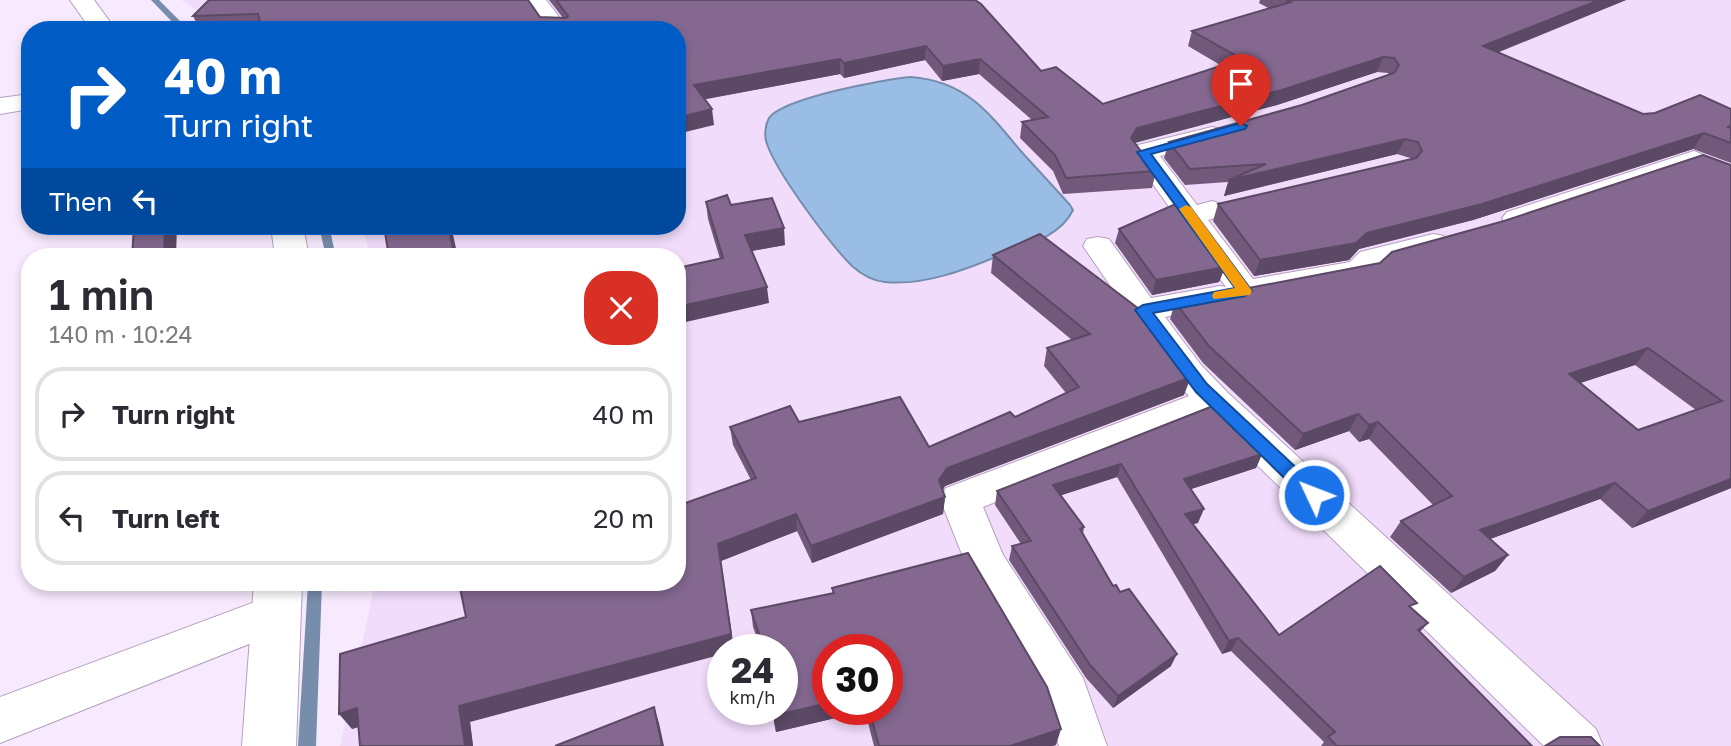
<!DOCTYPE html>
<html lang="en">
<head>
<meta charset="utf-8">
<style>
  body { margin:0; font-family:"Golos Text",sans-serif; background:#f2f2f3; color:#2b2b33; height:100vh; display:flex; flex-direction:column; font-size:26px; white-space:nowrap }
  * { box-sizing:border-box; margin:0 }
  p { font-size:23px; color:#7c7c81 }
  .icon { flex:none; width:38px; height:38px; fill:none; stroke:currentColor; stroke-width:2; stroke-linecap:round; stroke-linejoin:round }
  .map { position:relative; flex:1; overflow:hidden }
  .details { position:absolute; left:21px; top:248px; width:665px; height:343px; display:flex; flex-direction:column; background:#fff; border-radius:28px; box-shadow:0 4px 10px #0003 }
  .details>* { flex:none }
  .banner { position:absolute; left:21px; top:21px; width:665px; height:214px; border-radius:28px; box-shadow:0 4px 10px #0003; background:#015cc5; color:#fff; overflow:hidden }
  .speed { position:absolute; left:707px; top:634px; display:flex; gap:14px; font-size:35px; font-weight:700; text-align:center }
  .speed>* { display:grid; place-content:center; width:91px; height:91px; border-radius:50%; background:#fff; box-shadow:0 4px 10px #0003; line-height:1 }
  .speed small { font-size:18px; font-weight:400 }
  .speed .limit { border:10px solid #d22; background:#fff; color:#111 }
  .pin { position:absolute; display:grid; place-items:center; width:60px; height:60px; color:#fff; margin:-72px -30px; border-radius:50% 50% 50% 0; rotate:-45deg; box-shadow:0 0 7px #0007 }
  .pin .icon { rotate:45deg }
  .me { position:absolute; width:77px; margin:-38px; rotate:313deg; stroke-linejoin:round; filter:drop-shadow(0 0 5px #0008) }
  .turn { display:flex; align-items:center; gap:24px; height:147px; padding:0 28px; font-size:32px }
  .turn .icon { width:91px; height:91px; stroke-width:2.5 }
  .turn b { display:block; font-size:49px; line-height:60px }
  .then { display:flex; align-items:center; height:66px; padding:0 28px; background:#0003; gap:14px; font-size:26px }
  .round { display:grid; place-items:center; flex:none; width:74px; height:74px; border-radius:28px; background:#f2f2f3 }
  .headline { display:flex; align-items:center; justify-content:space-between; height:119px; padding:0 28px }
  h1 { font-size:42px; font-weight:600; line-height:52px }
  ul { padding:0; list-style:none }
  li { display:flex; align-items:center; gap:21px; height:94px; margin:0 14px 10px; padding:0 14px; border:4px solid #e1e1e2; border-radius:28px }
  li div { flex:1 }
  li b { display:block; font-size:26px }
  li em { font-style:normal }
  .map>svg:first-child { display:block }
  .built { fill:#f1dcfb; fill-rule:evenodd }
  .water { fill:#99bde5; stroke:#768dac; stroke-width:2 }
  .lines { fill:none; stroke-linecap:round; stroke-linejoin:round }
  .stream { fill:#768dac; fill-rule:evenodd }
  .minor-casing { stroke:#b5a0be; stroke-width:2 }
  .tertiary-casing { stroke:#b5a0be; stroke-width:2 }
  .minor { fill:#fff; fill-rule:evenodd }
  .tertiary { fill:#fff; fill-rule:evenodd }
  .wall { fill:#72597c; fill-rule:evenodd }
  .shaded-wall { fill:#5c4965 }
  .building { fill:#846890; stroke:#5c4965; stroke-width:2; fill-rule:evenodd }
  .route { fill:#1a73e8; stroke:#114b97; stroke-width:2 }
  .slow { fill:#f59e0b }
</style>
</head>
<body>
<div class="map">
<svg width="1731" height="746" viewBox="0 0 1731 746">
  <rect width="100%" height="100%" fill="#f8eafe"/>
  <path class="built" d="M181 0H1731V746H340L375 583H677V257H370L363 226H677V30H227ZM723 649H782V709H723ZM828 649H887V709H828Z"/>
  <path class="water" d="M911 77C964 81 987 110 1019 149 1036 168 1053 186 1070 205L1073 210C1061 236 1027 245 1003 254 967 269 925 286 885 282 873 281 861 274 852 266 829 243 777 173 767 144 764 137 765 125 769 118 783 98 885 79 911 77Z"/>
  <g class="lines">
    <g class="stream">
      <path d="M151 0H159L189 30H180Z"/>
      <path d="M319 226H329L336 257H326Z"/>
      <path d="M308 583H322L316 746H298Z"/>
    </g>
    <defs>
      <g id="minor">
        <path d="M524 0H546L569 30H546Z"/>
        <path d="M30 94V109L0 114V98Z"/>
        <path d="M1212 127 1221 129 1225 135 1221 141 1160 156 1197 205 1212 201 1222 204 1226 210 1222 216 1208 220 1253 279 1350 262 1360 252 1433 234 1444 236 1448 243 1444 250 1382 266 1371 277 1360 280 1245 301 1234 299 1231 303 1165 317 1201 365 1227 392 1596 729 1603 746H1544L1208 417 983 507 1003 555 1083 678 1107 746H1059L1045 702 971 577 940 499 946 488 1189 396 1177 383 1083 246 1087 239 1098 237 1109 239 1151 298 1220 286 1226 287 1130 152 1134 146Z"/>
        <path d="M1694 151 1731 166V184L1692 168 1527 224 1517 227 1507 224 1502 218 1507 212Z"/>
        <path d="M276 594 292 599 298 613 292 627 0 743V697Z"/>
      </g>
      <g id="tertiary">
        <path d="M70 0H94L116 30H91Z"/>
        <path d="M271 226H303L309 257H275Z"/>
        <path d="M254 583H302L296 746H242Z"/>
      </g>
    </defs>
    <use href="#minor" class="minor-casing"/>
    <use href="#tertiary" class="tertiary-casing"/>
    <use href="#minor" class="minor"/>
    <use href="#tertiary" class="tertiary"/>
  </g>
  <g class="wall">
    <path d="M209 0 563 18 549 0H975L1041 71 1103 104 1222 66 1188 46 1192 31 1270 9 1259 3 1260 0H1626L1497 53 1643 114 1731 109V163L1693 149 1473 220 1359 249 1349 260 1254 276 1213 221 1218 204 1411 159 1410 158 1397 154 1224 196 1228 182 1185 185 1164 158 1169 142 1302 105 1389 75 1388 73 1377 72 1277 105 1135 143 1156 171 1152 188 1063 194 1053 171 1020 138 1022 122 1032 120 979 74 942 81 925 60 844 78 840 74 704 99 714 125 677 30 262 29 200 30 193 16Z"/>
    <path d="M1731 165V488L1632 528 1600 499 1490 539 1508 555 1495 571 1451 593 1390 537 1401 521 1433 505 1369 439 1359 442 1349 431 1295 450 1203 363 1170 319 1175 302 1380 263ZM1635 365 1696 410 1638 430 1580 383Z"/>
    <path d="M706 202 731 205 785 245 751 251 769 303 720 259 708 219Z"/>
    <path d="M1119 229 1225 267 1219 282 1152 295 1115 243Z"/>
    <path d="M993 255 1184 395 945 486 943 490 945 497 943 514 812 563 797 531 721 561 470 722 473 746H360L359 727 352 729 466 617 677 583 751 480 733 445 730 427 799 422 929 447 1015 417 1066 393 1044 366 1047 348 1072 340 991 273Z"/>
    <path d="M1213 406 1262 454 1256 468 1191 489 1198 523 1193 524 1279 635 1412 609 1428 623 1420 632 1532 746H1321L1324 742 1231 651 1222 654 1117 477 1061 495 1084 527 1083 534 1113 586 1171 666 1113 708 1086 678 1009 560 1012 546 1021 544 995 505 997 491Z"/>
    <path d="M832 588 1056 745 1052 746H874L865 711 776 732 772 709 782 649H761L753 627 751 610 833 593ZM887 649V709H828Z"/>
  </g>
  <g class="shaded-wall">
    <path d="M1599 0H1626L1475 61 1483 46Z"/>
    <path d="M926 46 925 60 844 78V63Z"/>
    <path d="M1383 57 1377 72 1277 105 1133 143 1131 138 1137 128Z"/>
    <path d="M840 59V74L696 101 694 85Z"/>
    <path d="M980 59 979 74 942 81 943 66Z"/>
    <path d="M712 109 714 125 677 134V118Z"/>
    <path d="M1704 133 1693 149 1473 220 1359 249 1349 260 1254 276 1260 260 1367 233Z"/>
    <path d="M1405 139 1397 154 1224 196 1229 180Z"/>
    <path d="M165 226H177L176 257H164Z"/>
    <path d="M448 226H451L458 257H455Z"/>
    <path d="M784 228 785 245 746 252 745 235Z"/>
    <path d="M1225 267 1219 282 1152 295 1156 280Z"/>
    <path d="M767 287 769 303 677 324V307Z"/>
    <path d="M1648 348 1635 365 1556 391 1569 374Z"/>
    <path d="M1191 377 1184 395 945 486 938 498 939 480 947 468Z"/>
    <path d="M1358 414 1349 431 1295 450 1303 434Z"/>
    <path d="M1378 422 1369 439 1359 442 1369 425Z"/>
    <path d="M1262 454 1256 468 1179 493 1184 479Z"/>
    <path d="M1121 464 1117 477 1050 499 1053 485Z"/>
    <path d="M1731 479V488L1632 528 1648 511Z"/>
    <path d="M1615 483 1600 499 1468 547 1480 530Z"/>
    <path d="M945 497 943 514 812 563 811 546Z"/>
    <path d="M1204 509 1198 523 1180 527 1185 514Z"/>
    <path d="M796 514 797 531 721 561 734 649H723V654L470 722 473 746H465L459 706 718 544Z"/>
    <path d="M1508 555 1495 571 1451 593 1464 577Z"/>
    <path d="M1238 638 1231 651 1222 654 1229 641Z"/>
    <path d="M1177 654 1171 666 1113 708 1118 696Z"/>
    <path d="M828 703V709H865V711L776 732 773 716Z"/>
    <path d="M654 707 659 723 664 746H662Z"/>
    <path d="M357 708 370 723 352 729 339 714Z"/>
    <path d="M1061 729 1056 745 1052 746H1010Z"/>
  </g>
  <g class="building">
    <path d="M209 0H528L540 17 566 18 568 16 556 0H975L981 4 1041 71 1056 67 1103 104 1242 59 1192 31 1291 2 1286 0H1599L1483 46 1643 114 1655 113 1700 95 1731 109V125L1728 127 1731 128V143L1704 133 1482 204 1367 233 1356 243 1260 260 1218 204 1416 158 1422 151 1418 142 1405 139 1229 180 1266 164 1190 169 1169 142 1302 105 1394 73 1399 65 1394 58 1383 57 1282 90 1137 128 1131 138 1156 171 1066 178 1055 155 1022 122 1048 117 980 59 943 66 926 46 844 63 840 59 694 85 712 109 677 118V30H262L258 14 193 16Z"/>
    <path d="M1703 155 1731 165V479L1648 511 1615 483 1480 530 1508 555 1464 577 1401 521 1452 496 1378 422 1369 425 1358 414 1303 434 1209 346 1175 302 1380 263 1392 252 1504 221ZM1648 348 1722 401 1638 430 1569 374Z"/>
    <path d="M727 195 731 205 772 198 784 228 745 235 767 287 677 307V268L723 258 706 202Z"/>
    <path d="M1178 203 1225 267 1156 280 1119 229Z"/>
    <path d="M134 226H165L164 257H132Z"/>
    <path d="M384 226H448L455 257H389Z"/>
    <path d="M1040 234 1143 312 1191 377 947 468 939 480 945 497 811 546 796 514 718 544 731 634 459 706 465 746H360L357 708 339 714 340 654 466 617 459 583H677V506L756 478 730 427 790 406 799 422 900 397 929 447 1010 412 1015 417 1079 387 1047 348 1090 334 993 255Z"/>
    <path d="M1213 406 1262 454 1184 479 1204 509 1185 514 1279 635 1380 566 1417 603 1409 606 1428 623 1418 630 1532 746H1337L1328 737 1335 732 1238 638 1229 641 1121 464 1053 485 1084 527 1080 529 1113 586 1116 585 1120 592 1129 589 1177 654 1118 696 1090 665 1012 546 1031 541 997 491Z"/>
    <path d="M968 553 1047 687 1061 729 1010 746H879L869 709H887V649H828V703L773 716 772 709H782V649H764L751 610 834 593 832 588Z"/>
    <path d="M654 707 662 746H555Z"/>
    <path d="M1560 737H1591L1600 746H1545Z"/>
  </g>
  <path class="route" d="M1241 123 1247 126 1245 129 1151 154 1252 291 1245 296 1153 313 1207 384 1320 490 1323 495 1320 500 1314 502 1307 500 1196 392 1135 310 1143 305 1235 288 1137 152Z"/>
  <path class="slow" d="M1186 205 1191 207 1250 288 1252 291 1250 295 1214 299 1212 296 1214 292 1235 288 1179 209Z"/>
</svg>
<div class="speed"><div>24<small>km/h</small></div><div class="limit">30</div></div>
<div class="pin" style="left:1241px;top:126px;background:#d93025"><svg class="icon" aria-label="arrive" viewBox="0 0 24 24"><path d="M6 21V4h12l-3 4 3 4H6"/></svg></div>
<svg class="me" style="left:1314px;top:495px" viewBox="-20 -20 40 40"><circle r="17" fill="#1a73e8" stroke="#fff" stroke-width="3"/><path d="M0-11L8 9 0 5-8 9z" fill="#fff"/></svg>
<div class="banner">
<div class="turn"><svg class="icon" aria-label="right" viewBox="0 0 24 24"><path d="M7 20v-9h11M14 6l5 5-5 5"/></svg><div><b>40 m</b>Turn right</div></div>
<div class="then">Then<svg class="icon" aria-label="left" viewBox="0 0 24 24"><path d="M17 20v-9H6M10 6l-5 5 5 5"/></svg></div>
</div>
<section class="details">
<div class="headline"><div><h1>1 min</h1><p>140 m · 10:24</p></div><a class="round" style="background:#d93025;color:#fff"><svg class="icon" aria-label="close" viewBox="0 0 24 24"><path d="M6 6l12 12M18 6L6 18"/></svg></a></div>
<ul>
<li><svg class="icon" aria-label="right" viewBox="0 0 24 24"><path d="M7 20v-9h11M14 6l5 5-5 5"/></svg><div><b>Turn right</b></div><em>40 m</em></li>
<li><svg class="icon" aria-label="left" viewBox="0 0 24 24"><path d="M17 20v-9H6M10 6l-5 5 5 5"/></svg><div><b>Turn left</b></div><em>20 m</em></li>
</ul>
</section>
</div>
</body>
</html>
